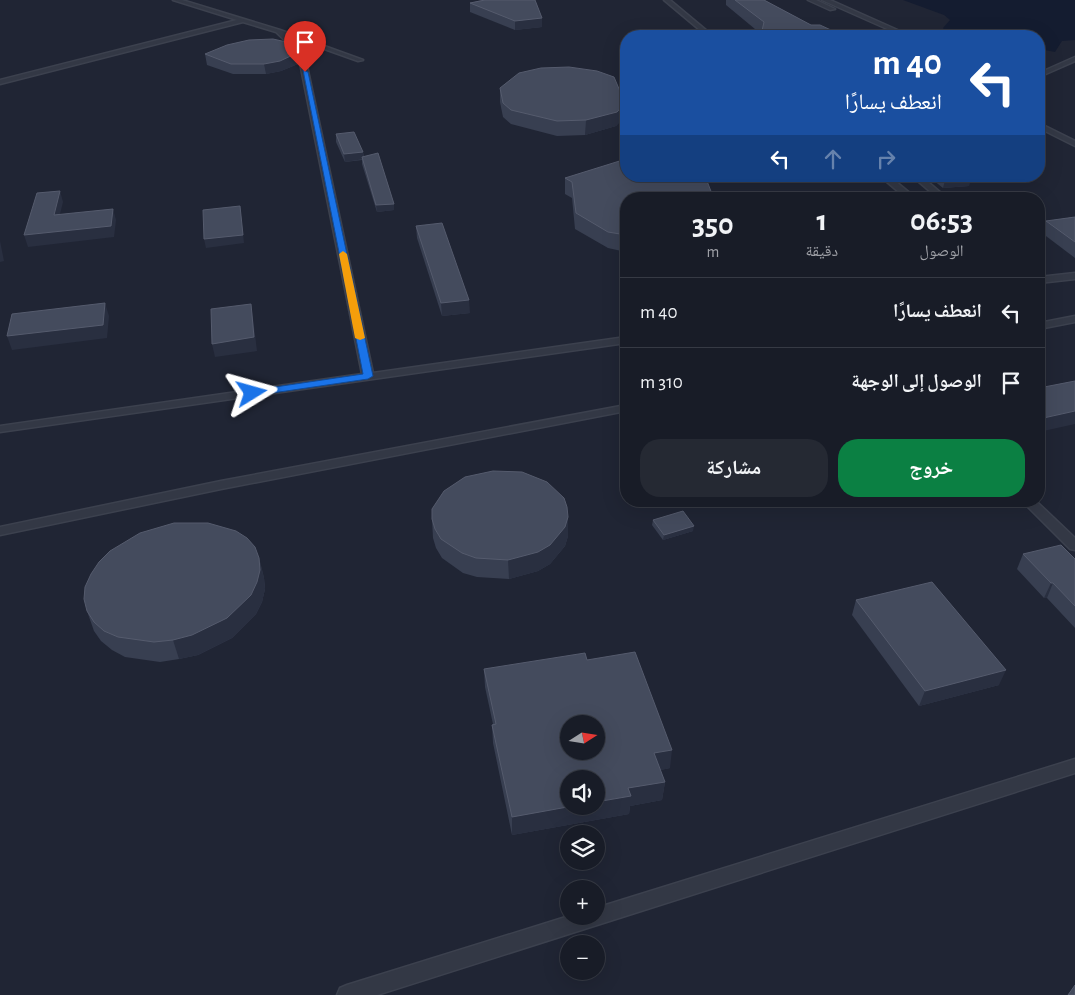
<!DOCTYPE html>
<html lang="ar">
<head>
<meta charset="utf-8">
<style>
  body { margin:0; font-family:"Alegreya Sans","Noto Naskh Arabic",sans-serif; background:#252933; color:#f1f3f6; direction:rtl; height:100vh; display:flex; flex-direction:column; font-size:19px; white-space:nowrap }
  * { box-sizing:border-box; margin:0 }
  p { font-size:16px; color:#9fa1a7 }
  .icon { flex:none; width:28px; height:28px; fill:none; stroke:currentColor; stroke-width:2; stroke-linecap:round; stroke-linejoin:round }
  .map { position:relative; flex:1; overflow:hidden; direction:ltr }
  .sheet { position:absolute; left:620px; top:192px; width:425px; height:315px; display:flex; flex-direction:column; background:#181c27; border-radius:20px; box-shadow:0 5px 20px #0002,0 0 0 1px #363a44; direction:rtl }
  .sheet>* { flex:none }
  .top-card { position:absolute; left:620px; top:30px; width:425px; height:152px; border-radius:20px; box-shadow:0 5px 20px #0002,0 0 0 1px #363a44; direction:rtl; background:#1a4fa0; color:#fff; overflow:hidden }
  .needle { width:32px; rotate:78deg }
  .controls { position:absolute; left:560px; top:715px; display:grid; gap:10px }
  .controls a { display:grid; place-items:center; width:45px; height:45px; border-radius:50%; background:#181c27; box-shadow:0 5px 20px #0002,0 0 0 1px #363a44; font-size:25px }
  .pin { position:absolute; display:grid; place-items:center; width:42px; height:42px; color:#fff; margin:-51px -21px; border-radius:50% 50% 50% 0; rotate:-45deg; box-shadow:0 0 5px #0007 }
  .pin .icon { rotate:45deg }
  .me { position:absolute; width:55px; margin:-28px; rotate:82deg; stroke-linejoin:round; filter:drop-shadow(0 0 4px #0008) }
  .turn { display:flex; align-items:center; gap:18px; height:105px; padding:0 20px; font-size:22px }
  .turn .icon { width:65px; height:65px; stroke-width:2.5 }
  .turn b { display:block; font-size:35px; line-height:42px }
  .lanes { display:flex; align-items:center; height:48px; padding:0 20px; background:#0003; justify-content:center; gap:25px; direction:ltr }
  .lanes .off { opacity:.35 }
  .eta { display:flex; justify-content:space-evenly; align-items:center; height:85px; text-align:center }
  .eta b { font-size:30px; font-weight:700; line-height:35px }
  .cta { display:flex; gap:10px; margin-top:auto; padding:10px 20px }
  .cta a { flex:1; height:58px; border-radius:20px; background:#0b8043; color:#fff; font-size:20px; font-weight:700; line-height:58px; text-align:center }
  .cta a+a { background:#252933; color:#f1f3f6 }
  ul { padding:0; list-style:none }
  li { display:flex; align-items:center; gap:15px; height:70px; padding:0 20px; border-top:1px solid #363a44 }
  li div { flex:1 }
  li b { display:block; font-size:19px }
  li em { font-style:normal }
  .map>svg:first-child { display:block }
  .water { fill:#141c30 }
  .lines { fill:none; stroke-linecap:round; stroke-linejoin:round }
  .service-casing { stroke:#3c414e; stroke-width:3 }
  .service { fill:#333845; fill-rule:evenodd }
  .wall { fill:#383f51 }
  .shaded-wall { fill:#292f40 }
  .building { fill:#444b5d; stroke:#555b6d; fill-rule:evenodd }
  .route { fill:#1a73e8; stroke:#114b97 }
  .slow { fill:#f59e0b }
</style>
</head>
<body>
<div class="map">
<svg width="1075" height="995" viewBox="0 0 1075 995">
  <rect width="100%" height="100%" fill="#202534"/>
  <path class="water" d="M903 0H1075V40L1062 41 1055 52 1039 49V36H961L945 32 943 28 950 20 944 15Z"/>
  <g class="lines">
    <defs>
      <g id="service">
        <path d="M173 0H182L280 30 363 60 358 61 288 36 304 52 373 373 626 337V343L0 432V426L362 374 298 53 276 32 243 22 0 84V80L237 20Z"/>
        <path d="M664 0H670L713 36H707Z"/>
        <path d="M808 0H816L835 9 830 10Z"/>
        <path d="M822 0H830L911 36H903Z"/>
        <path d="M1075 57V61L1039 77V73Z"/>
        <path d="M1039 123 1075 141V146L1039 128Z"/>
        <path d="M880 176H889L917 199H907Z"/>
        <path d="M912 176H921L948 199H939Z"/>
        <path d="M1075 273V279L1039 283V277Z"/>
        <path d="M1075 316V322L1039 329V323Z"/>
        <path d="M626 405V411L221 489 0 535V527L221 481Z"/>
        <path d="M1022 501H1036L1075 538V550L1070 549Z"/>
        <path d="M1075 759V773L377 995H337L340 988 347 985 569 916H596V908Z"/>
      </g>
    </defs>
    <use href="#service" class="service-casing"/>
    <use href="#service" class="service"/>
  </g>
  <g class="wall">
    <path d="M482 0H535L542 27 515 30 470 12V3Z"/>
    <path d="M726 0H764L811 25 844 36H761V34L726 5Z"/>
    <path d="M205 54 298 64 281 71 266 74H233L207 65Z"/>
    <path d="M500 88 624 117 616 126 585 135 557 136 511 124 503 117 500 102Z"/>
    <path d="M336 134 363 152 364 157 394 210 377 212 362 164V160L345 162 336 142Z"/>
    <path d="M928 176H970L969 186 943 188Z"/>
    <path d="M565 178 626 199V252L608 248 575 229 572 198 565 194Z"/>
    <path d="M1075 217V258L1042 233 1046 221Z"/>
    <path d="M416 226 470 313 442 316 417 238Z"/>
    <path d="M432 519 568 536 565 546 550 564 538 571 509 579 477 577 463 573 442 558 436 548 433 538Z"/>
    <path d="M653 520 693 531 663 540 652 525Z"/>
    <path d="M1023 554 1075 559V628L1047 598H1044L1017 569Z"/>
    <path d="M259 558 264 578 265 589 262 602 256 614 232 638 198 655 179 659 160 662 125 657 112 650 101 641 94 631 87 611Z"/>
    <path d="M856 600 999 685 919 706 852 615Z"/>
    <path d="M587 660 670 768 660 770 665 782 662 800 630 806 629 814 512 835 493 743 492 725 493 724 485 687 484 669Z"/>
  </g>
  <g class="shaded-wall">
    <path d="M542 18V27L515 30V21Z"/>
    <path d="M297 53 298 64 281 71 266 74 264 64Z"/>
    <path d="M625 103 624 117 616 126 585 135 586 120Z"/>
    <path d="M363 152 364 159 345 162 344 154Z"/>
    <path d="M971 178 969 186 943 188 945 180Z"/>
    <path d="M60 191 63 202 57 226 54 215Z"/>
    <path d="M394 204V210L377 212 376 205Z"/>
    <path d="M240 206 244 243 206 248 204 239Z"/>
    <path d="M113 209 116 220 114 237 28 247 24 235Z"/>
    <path d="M0 241 4 261 0 262Z"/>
    <path d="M469 300 470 313 442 316 441 303Z"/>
    <path d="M105 303 109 316 107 338 12 350 7 336Z"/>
    <path d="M251 304 253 318 257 351 215 357 212 344Z"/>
    <path d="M1075 411V424L1039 432V419Z"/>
    <path d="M568 517V536L565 546 550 564 538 571 509 579 508 560Z"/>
    <path d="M694 526 693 531 663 540 664 535Z"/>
    <path d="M259 558 264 578 265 589 262 602 256 614 232 638 198 655 179 659 173 640Z"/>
    <path d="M1051 583H1053L1047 598H1044Z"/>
    <path d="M1006 670 999 685 919 706 925 691Z"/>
    <path d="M672 750 670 768 652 772 654 753Z"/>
    <path d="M665 782 662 800 630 806 629 814 512 835V817L573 806H596V802L628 788Z"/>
  </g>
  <g class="building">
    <path d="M485 0H535L542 18 515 21 470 3Z"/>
    <path d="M735 0H764L811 25H820L844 36H769L761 35 764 22Z"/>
    <path d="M273 39 295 44 297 53 280 61 264 64H231L205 54 227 45 249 40Z"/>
    <path d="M569 67 597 71 614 77 625 103 617 112 586 120 557 121 511 110 503 103 500 88 519 73 541 68Z"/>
    <path d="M354 132 363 152 344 154 336 134Z"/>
    <path d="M378 153 394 204 376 205 362 157Z"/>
    <path d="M626 159V176H705L714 199H626V235L608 232 576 213 572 182 565 178Z"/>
    <path d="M940 176H970L971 178 945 180Z"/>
    <path d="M60 191 54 215 113 209 111 226 24 235 37 193Z"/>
    <path d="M240 206 243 235 204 239 203 210Z"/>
    <path d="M1075 217V242L1046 221Z"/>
    <path d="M442 223 469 300 441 303 416 226Z"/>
    <path d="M105 303 103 325 7 336 12 314Z"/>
    <path d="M251 304 254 337 212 344 211 309Z"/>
    <path d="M1075 381V411L1039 419V388Z"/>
    <path d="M493 471 522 472 547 482 564 498 567 507 568 517 565 527 550 545 538 552 508 560 476 558 462 553 441 539 435 529 432 519V509L444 491 465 477Z"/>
    <path d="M683 511 694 526 664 535 653 520Z"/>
    <path d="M174 523H208L236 531 247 538 255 547 259 558 260 570 257 582 251 595 227 618 192 635 173 640 154 642 118 637 104 631 94 622 87 611 84 599 85 587 91 574 99 562 110 551 140 533Z"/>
    <path d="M1061 545 1075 559V606L1053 583H1051L1023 554Z"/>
    <path d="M932 582 1006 670 925 691 856 600Z"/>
    <path d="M635 652 672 750 654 753 665 782 628 788 631 796 596 802V779H569V806H573L512 817 492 725 496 724 484 669 585 653 587 660ZM569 724H596V751H569Z"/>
    <path d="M1075 985V995H1068Z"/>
  </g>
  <path class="route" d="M303 70 308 72 373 376 368 379 252 396 248 395V391L363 374Z"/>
  <path class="slow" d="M343 251 347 254 365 338 360 340 355 338 339 254Z"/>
</svg>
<div class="controls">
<a><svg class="needle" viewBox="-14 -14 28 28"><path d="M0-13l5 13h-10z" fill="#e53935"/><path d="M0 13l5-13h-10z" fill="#9fa1a7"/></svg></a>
<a><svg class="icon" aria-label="sound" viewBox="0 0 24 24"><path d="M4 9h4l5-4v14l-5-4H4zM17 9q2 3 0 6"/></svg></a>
<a><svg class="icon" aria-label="layers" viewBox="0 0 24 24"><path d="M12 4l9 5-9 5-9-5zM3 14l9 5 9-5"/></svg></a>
<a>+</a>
<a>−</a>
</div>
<div class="pin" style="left:305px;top:72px;background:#d93025"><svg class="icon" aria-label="arrive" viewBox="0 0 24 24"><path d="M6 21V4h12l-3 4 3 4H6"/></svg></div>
<svg class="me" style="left:252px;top:393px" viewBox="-20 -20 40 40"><path d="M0-17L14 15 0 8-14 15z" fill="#1a73e8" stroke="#fff" stroke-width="4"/></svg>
<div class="top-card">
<div class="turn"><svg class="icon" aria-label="left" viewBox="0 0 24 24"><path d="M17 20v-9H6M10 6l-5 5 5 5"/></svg><div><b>40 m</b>انعطف يسارًا</div></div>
<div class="lanes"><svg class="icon" aria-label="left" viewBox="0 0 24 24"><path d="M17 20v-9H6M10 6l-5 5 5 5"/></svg><svg class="icon off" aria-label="ahead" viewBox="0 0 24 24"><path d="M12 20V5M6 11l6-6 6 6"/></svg><svg class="icon off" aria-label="right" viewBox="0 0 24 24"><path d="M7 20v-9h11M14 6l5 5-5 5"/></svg></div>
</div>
<section class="sheet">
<div class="eta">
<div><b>06:53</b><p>الوصول</p></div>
<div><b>1</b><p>دقيقة</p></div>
<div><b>350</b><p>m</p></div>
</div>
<ul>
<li><svg class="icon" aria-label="left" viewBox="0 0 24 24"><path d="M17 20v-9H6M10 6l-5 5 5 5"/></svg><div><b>انعطف يسارًا</b></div><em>40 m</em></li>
<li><svg class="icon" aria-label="arrive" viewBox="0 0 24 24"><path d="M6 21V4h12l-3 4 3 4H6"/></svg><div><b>الوصول إلى الوجهة</b></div><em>310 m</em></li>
</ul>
<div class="cta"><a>خروج</a><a>مشاركة</a></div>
</section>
</div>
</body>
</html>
